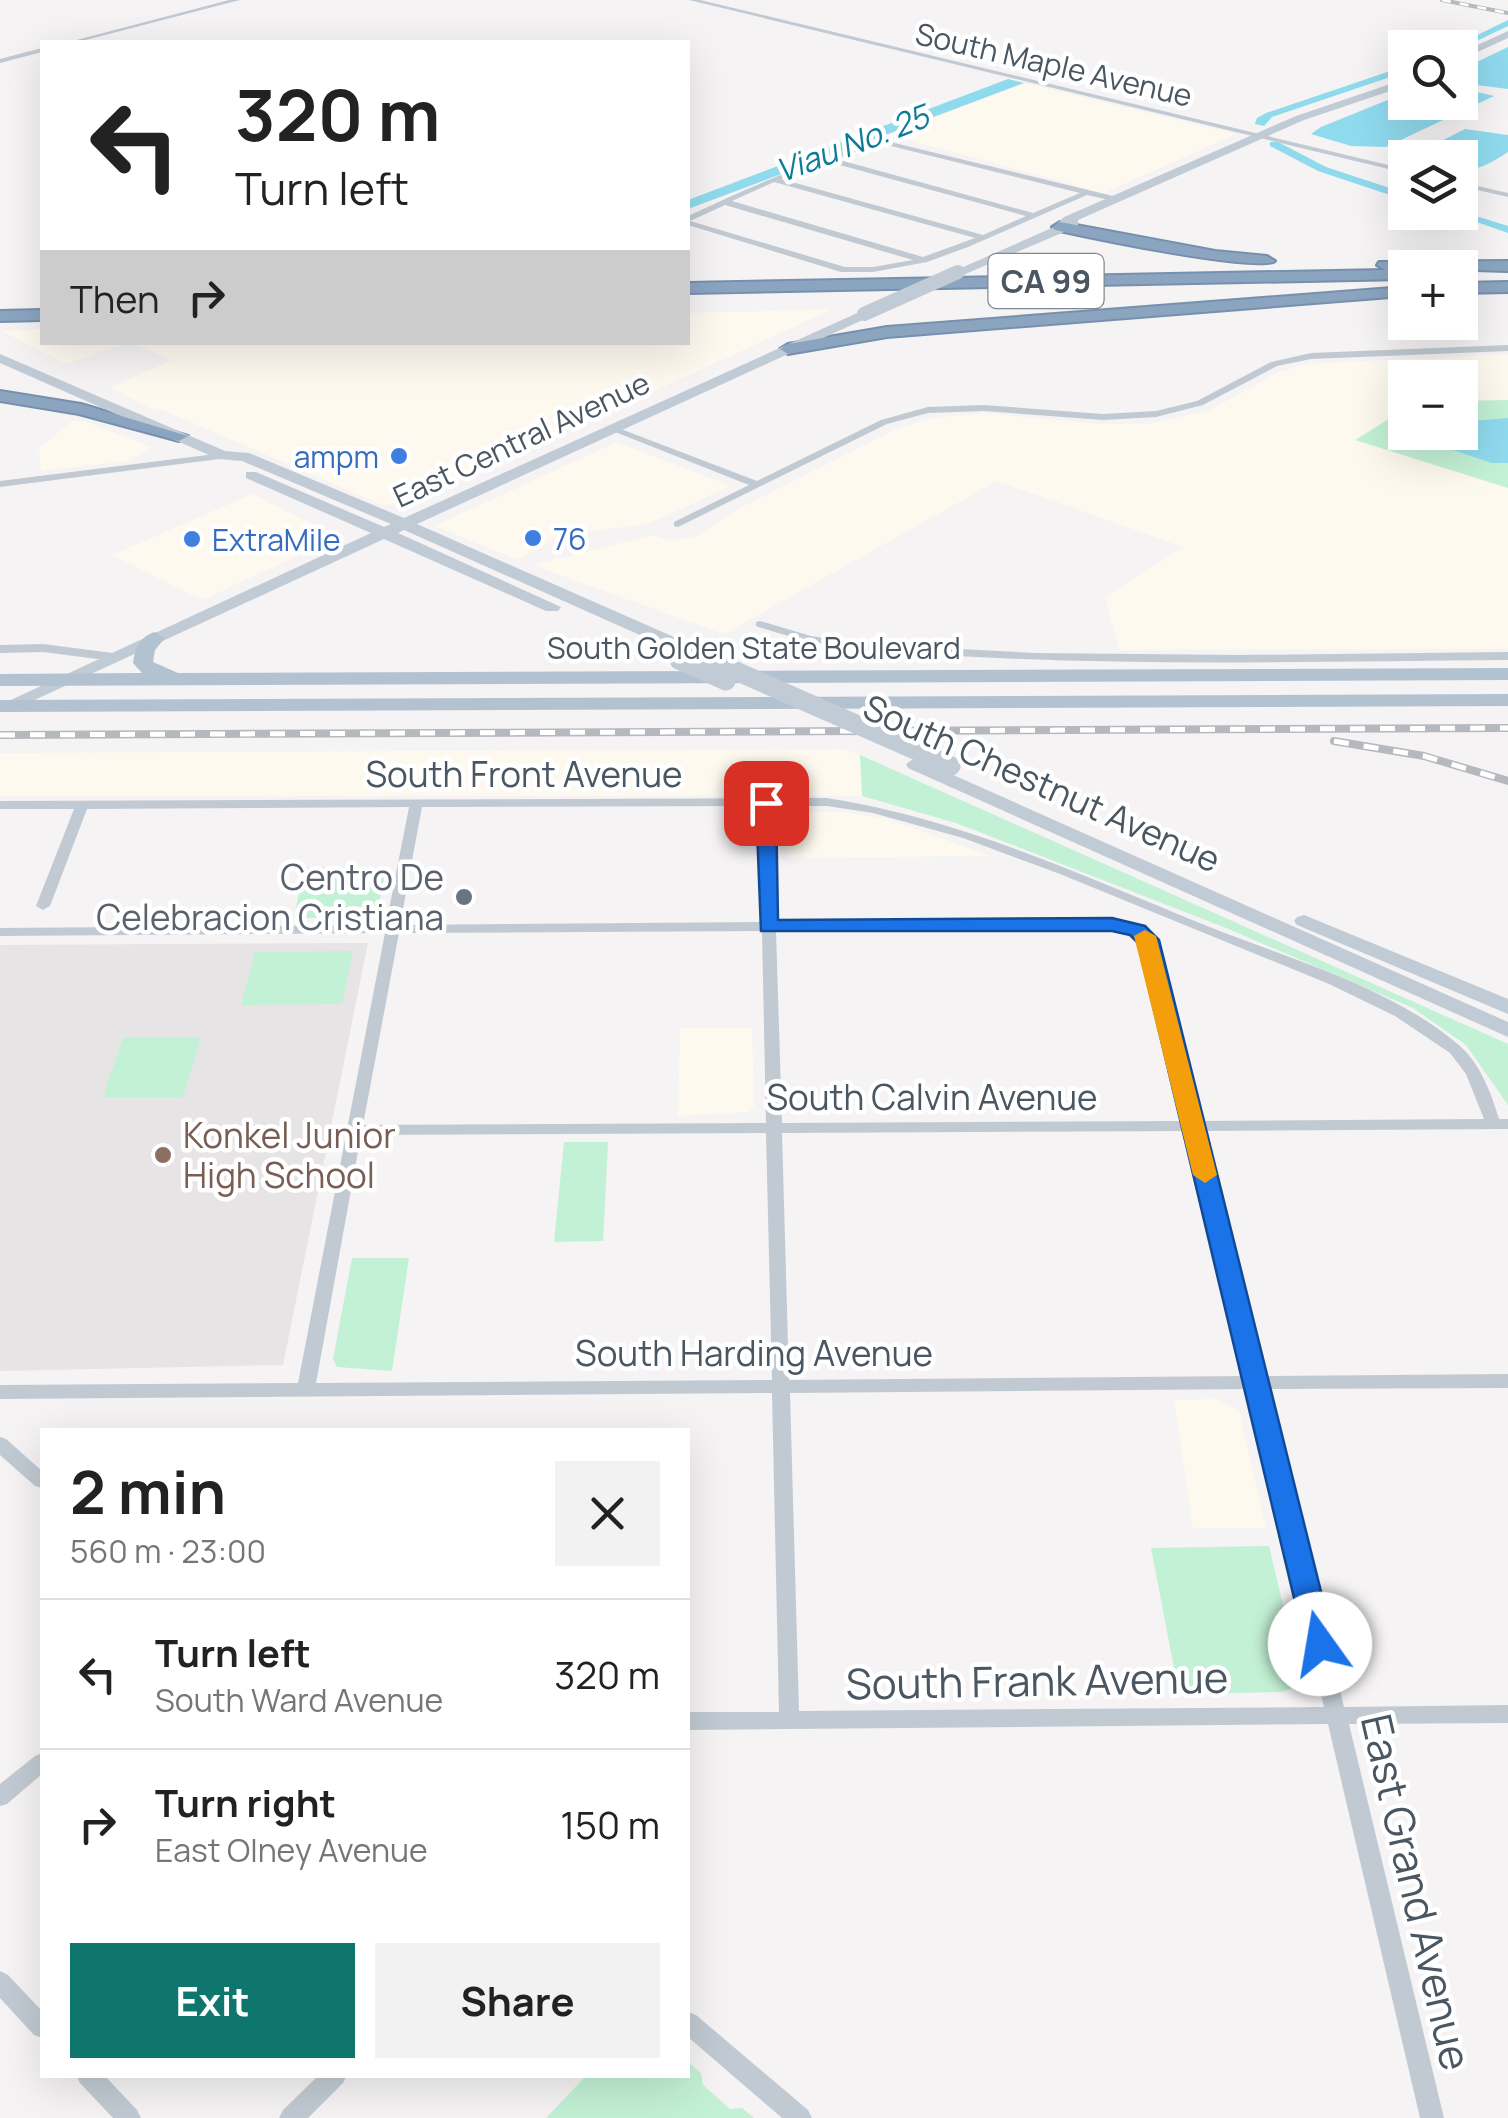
<!DOCTYPE html>
<html lang="en">
<head>
<meta charset="utf-8">
<style>
  body { margin:0; font-family:Manrope,sans-serif; background:#f2f2f2; color:#222; height:100vh; display:flex; flex-direction:column; font-size:38px; white-space:nowrap }
  * { box-sizing:border-box; margin:0 }
  p { font-size:32px; color:#767676 }
  .icon { flex:none; width:55px; height:55px; fill:none; stroke:currentColor; stroke-width:2; stroke-linecap:round; stroke-linejoin:round }
  .map { position:relative; flex:1; overflow:hidden }
  .side { position:absolute; left:40px; top:1428px; width:650px; height:650px; display:flex; flex-direction:column; background:#fff; border-radius:0px; box-shadow:0 10px 40px #0002 }
  .side>* { flex:none }
  .guide { position:absolute; left:40px; top:40px; width:650px; height:305px; border-radius:0px; box-shadow:0 10px 40px #0002; background:#fff; color:#222; overflow:hidden }
  .controls { position:absolute; left:1388px; top:30px; display:grid; gap:20px }
  .controls a { display:grid; place-items:center; width:90px; height:90px; border-radius:0px; background:#fff; box-shadow:0 10px 40px #0002; font-size:50px }
  .pin { position:absolute; display:grid; place-items:center; width:85px; height:85px; color:#fff; margin:-42px; border-radius:20px; box-shadow:0 5px 15px #0006 }
  .me { position:absolute; width:110px; margin:-55px; rotate:347deg; stroke-linejoin:round; filter:drop-shadow(0 0 8px #0008) }
  .turn { display:flex; align-items:center; gap:35px; height:210px; padding:0 30px; font-size:45px }
  .turn .icon { width:130px; height:130px; stroke-width:2.5 }
  .turn b { display:block; font-size:70px; line-height:85px }
  .then { display:flex; align-items:center; height:95px; padding:0 30px; background:#0003; gap:20px; font-size:38px }
  .round { display:grid; place-items:center; flex:none; width:105px; height:105px; border-radius:0px; background:#f2f2f2 }
  .overview { display:flex; align-items:center; justify-content:space-between; height:170px; padding:0 30px }
  h1 { font-size:60px; font-weight:700; line-height:75px }
  .action { display:flex; gap:20px; margin-top:auto; padding:20px 30px }
  .action a { flex:1; height:115px; border-radius:0px; background:#0f766e; color:#fff; font-size:40px; font-weight:700; line-height:115px; text-align:center }
  .action a+a { background:#f2f2f2; color:#222 }
  ul { padding:0; list-style:none }
  li { display:flex; align-items:center; gap:30px; height:150px; padding:0 30px; border-top:2px solid #e0e0e0 }
  li div { flex:1 }
  li b { display:block; font-size:38px }
  li em { font-style:normal }
  .map>svg:first-child { display:block }
  .commercial { fill:#fdf9ef }
  .education { fill:#e6e4e5 }
  .green { fill:#c3f1d5 }
  .water { fill:#90daee }
  .lines { fill:none; stroke-linecap:round; stroke-linejoin:round }
  .canal { fill:#90daee; fill-rule:evenodd }
  .motorway-casing { stroke:#7690ad; stroke-width:4 }
  .minor { fill:#c1cad2; fill-rule:evenodd }
  .secondary { fill:#c1cbd6; fill-rule:evenodd }
  .primary { fill:#b3c2d1; fill-rule:evenodd }
  .motorway { fill:#8ba5c1; fill-rule:evenodd }
  .rail-far1-casing { stroke:#b5b8bd; stroke-width:4 }
  .rail-casing { stroke:#b5b8bd; stroke-width:8 }
  .rail-far1 { stroke:#fff; stroke-width:2.5; stroke-dasharray:9; stroke-linecap:butt }
  .rail { stroke:#fff; stroke-width:5; stroke-dasharray:15; stroke-linecap:butt }
  .secondary-bridge-far1 { stroke:#c1cbd6; stroke-width:14 }
  .secondary-bridge { stroke:#c1cbd6; stroke-width:19 }
  .route { fill:#1a73e8; stroke:#114b97; stroke-width:2.5 }
  .slow { fill:#f59e0b }
  .shop-dot { fill:#3f7fe0; stroke:#fff; stroke-width:4 }
  .worship-dot { fill:#6b7280; stroke:#fff; stroke-width:4 }
  .education-dot { fill:#8d6e63; stroke:#fff; stroke-width:4 }
  .labels { text-anchor:middle; dominant-baseline:central; stroke-width:9; stroke-linejoin:round; paint-order:stroke }
  .far-street-label { font-size:30px; fill:#4a5661; stroke:#fff }
  .far-shop-label { font-size:30px; fill:#366cbe; stroke:#fff; text-anchor:start }
  .far-water-label { font-size:32px; font-style:italic; fill:#0c7c9b; stroke:#fff }
  .shield { fill:#fff; stroke:#808990; stroke-width:2.5 }
  .shield-label { font-size:32px; font-weight:bold; fill:#4a5661 }
  .street-label { font-size:35px; fill:#4a5661; stroke:#fff }
  .worship-label { font-size:35px; fill:#5b616d; stroke:#fff; text-anchor:end }
  .education-label { font-size:35px; fill:#785e54; stroke:#fff; text-anchor:start }
  .near-street-label { font-size:42px; fill:#4a5661; stroke:#fff }
</style>
</head>
<body>
<div class="map">
<svg width="1508" height="2118" viewBox="0 0 1508 2118">
  <rect width="100%" height="100%" fill="#f5f3f3"/>
  <g class="commercial">
    <path d="M1024 83 1236 134 1104 193 890 135Z"/>
    <path d="M833 309 408 504 382 505 158 408 154 410 110 387 172 360 131 343 688 342V313Z"/>
    <path d="M42 329V342L128 343 66 364 1 331Z"/>
    <path d="M1508 354V400L1460 401V378H1405V409L1356 440 1508 488V649L1119 650 1105 597 1183 547 997 481 724 634 532 565 653 535 669 540 697 537 734 511 898 428 932 418 984 413 1100 424H1148L1210 410 1277 373 1305 364Z"/>
    <path d="M73 420 87 422 152 447 128 461 41 471 39 448Z"/>
    <path d="M617 442 731 486 648 524 560 535 518 560 434 526Z"/>
    <path d="M252 494 339 537 202 600 112 555Z"/>
    <path d="M846 749 860 755 862 796H0V753Z"/>
    <path d="M788 812H840L884 818 991 856 788 858 784 815Z"/>
    <path d="M680 1028H752L754 1106 749 1112 678 1116Z"/>
    <path d="M1217 1399 1239 1411 1266 1528H1193L1174 1400Z"/>
  </g>
  <path class="education" d="M368 943 283 1365 0 1371V945Z"/>
  <g class="green">
    <path d="M1508 400V488L1355 440 1405 409V432H1460V401Z"/>
    <path d="M860 755 1508 1044V1105L1466 1045 1413 1008 1226 928 956 823 862 796Z"/>
    <path d="M304 867H386L378 910 366 917 294 918Z"/>
    <path d="M353 951 342 1004 241 1005 255 952Z"/>
    <path d="M201 1037 183 1097H103L123 1038Z"/>
    <path d="M564 1142H608L603 1241 554 1242Z"/>
    <path d="M352 1258H409L392 1371 337 1367 333 1359Z"/>
    <path d="M1269 1546 1300 1677 1295 1687 1282 1692 1179 1694 1151 1548Z"/>
    <path d="M688 2062 701 2073 703 2085 730 2109 742 2108 754 2118H546L587 2075H688Z"/>
  </g>
  <g class="water">
    <path d="M1508 47V89L1460 83V70Z"/>
    <path d="M1008 79 1024 83 688 209V200Z"/>
    <path d="M1460 88 1494 96 1386 147 1351 146 1311 134 1321 127 1405 93V102H1460Z"/>
    <path d="M1465 129 1508 135V152C1492 162 1479 172 1460 168V158L1410 157Z"/>
    <path d="M1508 418V463H1492L1420 439 1429 433 1460 432V422Z"/>
  </g>
  <g class="lines">
    <g class="canal">
      <path d="M1508 20V26L1460 49 1451 48Z"/>
      <path d="M1405 66V72L1272 117 1264 126 1255 124 1257 118 1266 113Z"/>
      <path d="M1270 142H1278L1326 167 1405 193V200L1318 171 1270 146Z"/>
      <path d="M1460 211 1508 226V233L1448 212Z"/>
    </g>
    <defs>
      <g id="motorway">
        <path d="M1060 222 1215 251 1267 256 1275 261C1257 273 1087 237 1055 230L1052 227Z"/>
        <path d="M1508 261V271L1405 268V279L688 293V283L1385 270 1377 265 1379 262Z"/>
        <path d="M1508 282V292L1460 293V283Z"/>
        <path d="M1405 287 1403 296 887 337 788 354 780 349 788 344 887 327Z"/>
        <path d="M42 310V320L0 321V311Z"/>
        <path d="M0 391 81 404 188 436 179 441 79 414 0 401Z"/>
      </g>
    </defs>
    <use href="#motorway" class="motorway-casing"/>
    <g class="minor">
      <path d="M229 0H240L78 42H69Z"/>
      <path d="M689 0H700L1405 169V173Z"/>
      <path d="M42 48V52L0 63V59Z"/>
      <path d="M878 139 1121 198 1122 200 1118 202 1087 195 968 247 927 262 873 272H841L688 225V216C748 188 812 160 878 139ZM879 143 1080 193 1033 213 836 159ZM829 162 1026 216 983 235 781 179ZM774 182 975 238 923 257 732 201ZM725 205 913 260 873 267H845L690 221Z"/>
      <path d="M1460 182 1508 193V197L1460 186Z"/>
      <path d="M1508 345V351L1311 359 1277 366 1203 405 1156 417 1103 420 984 411 928 413 887 424 678 527 674 526V522L749 485 605 428 613 426 757 481 881 420 928 407 984 405 1103 414 1156 411 1197 401 1271 362 1311 353Z"/>
      <path d="M223 453 227 454V458L0 487V481Z"/>
      <path d="M760 621 811 636 863 644 1036 653 1238 655 1508 652V660C1338 661 1167 666 997 658 915 654 834 654 756 626V622Z"/>
      <path d="M43 644 113 653 119 657 113 661 43 652 0 653V645Z"/>
      <path d="M827 798C961 819 1082 875 1207 926 1290 959 1392 987 1460 1046 1481 1065 1491 1093 1499 1119H1508V1129L1201 1131 1264 1376 1508 1374V1388L1268 1389 1344 1707 1508 1705V1723L1349 1724 1444 2118H1420L1328 1724 688 1730V1712H779L772 1393 0 1399V1385L298 1383 385 933 0 936V928L386 925 409 807 87 809 50 906 43 910 36 906 74 809H0V801ZM760 806 762 922 400 925 422 807ZM773 806H827L873 813 963 838 1060 874 1329 984 1395 1016 1450 1053 1466 1074 1484 1119 1199 1121 1149 932 1113 920 776 922ZM1112 928 1138 937 1183 1121 782 1123 776 931ZM762 931 766 1123 363 1125 399 933ZM1186 1131 1247 1376 789 1380 782 1133ZM766 1133 772 1380 316 1383 361 1135ZM1250 1389 1324 1707 799 1711 790 1393Z"/>
      <path d="M0 1437 6 1439 42 1471V1488L35 1486 0 1455Z"/>
      <path d="M42 1753V1774L7 1804 0 1806V1784L35 1756Z"/>
      <path d="M0 1971 8 1975 42 2011V2038L34 2035 0 1998Z"/>
      <path d="M688 2012 696 2015 808 2110 812 2118H782L688 2037Z"/>
      <path d="M76 2075H104L137 2110 141 2118H113L80 2083Z"/>
      <path d="M319 2075H347L343 2083 308 2118H279L283 2110Z"/>
    </g>
    <g class="secondary">
      <path d="M1508 31V38L1460 60V53Z"/>
      <path d="M1405 79V86L1304 120 1078 220V226L963 275 952 272 1054 227 1064 217 1296 116Z"/>
      <path d="M864 310 869 311V317L417 524 717 656V664H705L404 530 398 533 561 607 558 611H546L384 539 15 709 9 710 0 705 371 533 246 478V472H256L384 527 391 524 242 461 218 459 0 363V354L225 451 249 453 404 518Z"/>
      <path d="M915 758 1508 1022V1037L908 768 906 764Z"/>
      <path d="M1304 915 1508 999V1014L1297 925 1294 921 1297 917Z"/>
    </g>
    <g class="primary">
      <path d="M155 632 165 638 155 650 153 662 178 673 1508 668V680L0 686V674L142 673 133 663C135 649 140 636 155 632Z"/>
      <path d="M1508 694V706L0 712V700Z"/>
    </g>
    <use href="#motorway" class="motorway"/>
    <defs>
      <path id="rail-far1" d="M1442 0 1508 13"/>
      <g id="rail">
        <path d="M0 735 1508 728"/>
        <path d="M1334 741 1424 756 1508 781"/>
      </g>
    </defs>
    <use href="#rail-far1" class="rail-far1-casing"/>
    <use href="#rail" class="rail-casing"/>
    <use href="#rail-far1" class="rail-far1"/>
    <use href="#rail" class="rail"/>
    <path class="secondary-bridge-far1" d="M864 314 958 272"/>
    <g class="secondary-bridge">
      <path d="M679 660 726 681"/>
      <path d="M711 660 951 766"/>
    </g>
  </g>
  <path class="route" d="M766 797 776 803 778 920 1112 918 1145 926 1159 940 1334 1644 1330 1653 1320 1656 1309 1653 1305 1644 1138 943 1130 935 1112 931H761L756 803Z"/>
  <path class="slow" d="M1145 930 1156 936 1217 1175 1205 1183 1193 1175 1134 936Z"/>
  <g class="shop-dot">
    <circle cx="399" cy="456" r="10"/>
    <circle cx="533" cy="538" r="10"/>
    <circle cx="192" cy="539" r="10"/>
  </g>
  <circle class="worship-dot" cx="464" cy="897" r="10"/>
  <circle class="education-dot" cx="163" cy="1155" r="10"/>
  <g class="labels">
    <g class="far-street-label">
      <text transform="translate(1054 64) rotate(13)">South Maple Avenue</text>
      <text transform="translate(521 439) rotate(-25)">East Central Avenue</text>
      <text x="754" y="647">South Golden State Boulevard</text>
    </g>
    <g class="far-shop-label">
      <text x="379" y="456" text-anchor="end">ampm</text>
      <text x="553" y="538">76</text>
      <text x="212" y="539">ExtraMile</text>
    </g>
    <g class="far-water-label">
      <text transform="translate(852 143) rotate(-21)">Viau No. 25</text>
    </g>
    <rect class="shield" x="988.5" y="254" width="115" height="54" rx="8"/>
    <g class="shield-label">
      <text x="1046" y="281">CA 99</text>
    </g>
    <g class="street-label">
      <text x="524" y="774">South Front Avenue</text>
      <text transform="translate(1042 783) rotate(24)">South Chestnut Avenue</text>
      <text x="932" y="1097">South Calvin Avenue</text>
      <text x="754" y="1353">South Harding Avenue</text>
    </g>
    <g class="worship-label">
      <text x="444" y="877">Centro De<tspan x="444" dy="40">Celebracion Cristiana</tspan></text>
    </g>
    <g class="education-label">
      <text x="183" y="1135">Konkel Junior<tspan x="183" dy="40">High School</tspan></text>
    </g>
    <g class="near-street-label">
      <text transform="translate(1037 1680) rotate(-1)">South Frank Avenue</text>
      <text transform="translate(1417 1892) rotate(77)">East Grand Avenue</text>
    </g>
  </g>
</svg>
<div class="controls">
<a><svg class="icon" aria-label="search" viewBox="0 0 24 24"><circle cx="10" cy="10" r="6"/><path d="M15 15l6 6"/></svg></a>
<a><svg class="icon" aria-label="layers" viewBox="0 0 24 24"><path d="M12 4l9 5-9 5-9-5zM3 14l9 5 9-5"/></svg></a>
<a>+</a>
<a>−</a>
</div>
<div class="pin" style="left:766px;top:803px;background:#d93025"><svg class="icon" aria-label="arrive" viewBox="0 0 24 24"><path d="M6 21V4h12l-3 4 3 4H6"/></svg></div>
<svg class="me" style="left:1320px;top:1644px" viewBox="-20 -20 40 40"><circle r="19" fill="#fff"/><path d="M0-13L10 11 0 6-10 11z" fill="#1a73e8"/></svg>
<div class="guide">
<div class="turn"><svg class="icon" aria-label="left" viewBox="0 0 24 24"><path d="M17 20v-9H6M10 6l-5 5 5 5"/></svg><div><b>320 m</b>Turn left</div></div>
<div class="then">Then<svg class="icon" aria-label="right" viewBox="0 0 24 24"><path d="M7 20v-9h11M14 6l5 5-5 5"/></svg></div>
</div>
<section class="side">
<div class="overview"><div><h1>2 min</h1><p>560 m · 23:00</p></div><a class="round"><svg class="icon" aria-label="close" viewBox="0 0 24 24"><path d="M6 6l12 12M18 6L6 18"/></svg></a></div>
<ul>
<li><svg class="icon" aria-label="left" viewBox="0 0 24 24"><path d="M17 20v-9H6M10 6l-5 5 5 5"/></svg><div><b>Turn left</b><p>South Ward Avenue</p></div><em>320 m</em></li>
<li><svg class="icon" aria-label="right" viewBox="0 0 24 24"><path d="M7 20v-9h11M14 6l5 5-5 5"/></svg><div><b>Turn right</b><p>East Olney Avenue</p></div><em>150 m</em></li>
</ul>
<div class="action"><a>Exit</a><a>Share</a></div>
</section>
</div>
</body>
</html>
